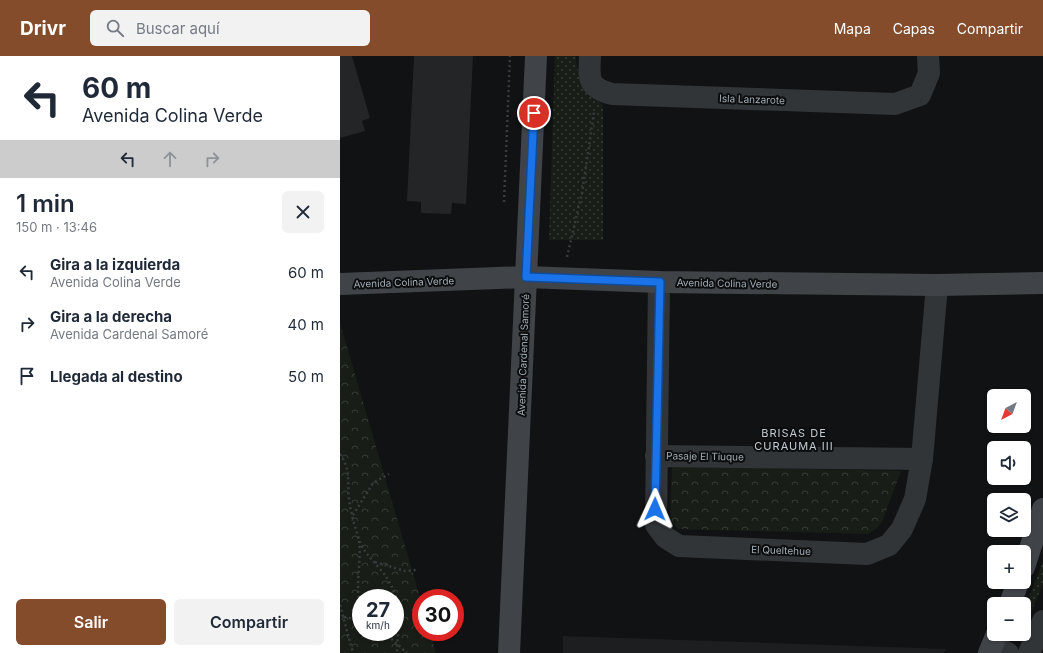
<!DOCTYPE html>
<html lang="es">
<head>
<meta charset="utf-8">
<style>
  body { margin:0; font-family:Inter,sans-serif; background:#f2f2f3; color:#1f2937; height:100vh; display:flex; flex-direction:column; font-size:15px; white-space:nowrap }
  * { box-sizing:border-box; margin:0 }
  p { font-size:13px; color:#747a83 }
  .icon { flex:none; width:22px; height:22px; fill:none; stroke:currentColor; stroke-width:2; stroke-linecap:round; stroke-linejoin:round }
  .map { position:relative; flex:1; overflow:hidden }
  .sheet { display:flex; flex-direction:column; background:#fff; width:340px }
  .sheet>* { flex:none }
  .top-card { background:#fff; color:#1f2937; overflow:hidden }
  .needle { width:26px; rotate:221deg }
  .controls { position:absolute; left:647px; top:333px; display:grid; gap:8px }
  .controls a { display:grid; place-items:center; width:44px; height:44px; border-radius:6px; background:#fff; box-shadow:0 1px 3px #0004; font-size:20px }
  .speed { position:absolute; left:12px; top:533px; display:flex; gap:8px; font-size:20px; font-weight:700; text-align:center }
  .speed>* { display:grid; place-content:center; width:52px; height:52px; border-radius:50%; background:#fff; box-shadow:0 1px 3px #0004; line-height:1 }
  .speed small { font-size:10px; font-weight:400 }
  .speed .limit { border:6px solid #d22; background:#fff; color:#111 }
  .pin { position:absolute; display:grid; place-items:center; width:34px; height:34px; color:#fff; margin:-17px; border:2px solid #fff; border-radius:50%; box-shadow:0 1px 4px #0007 }
  .me { position:absolute; width:44px; margin:-22px; rotate:1deg; stroke-linejoin:round; filter:drop-shadow(0 0 3px #0008) }
  .turn { display:flex; align-items:center; gap:14px; height:84px; padding:0 16px; font-size:18px }
  .turn .icon { width:52px; height:52px; stroke-width:2.5 }
  .turn b { display:block; font-size:28px; line-height:34px }
  .lanes { display:flex; align-items:center; height:38px; padding:0 16px; background:#0003; justify-content:center; gap:20px; direction:ltr }
  .lanes .off { opacity:.35 }
  .round { display:grid; place-items:center; flex:none; width:42px; height:42px; border-radius:6px; background:#f2f2f3 }
  .head { display:flex; align-items:center; justify-content:space-between; height:68px; padding:0 16px }
  h1 { font-size:24px; font-weight:600; line-height:30px }
  .button { display:flex; gap:8px; margin-top:auto; padding:8px 16px }
  .button a { flex:1; height:46px; border-radius:6px; background:#844c2b; color:#fff; font-size:16px; font-weight:600; line-height:46px; text-align:center }
  .button a+a { background:#f2f2f3; color:#1f2937 }
  ul { padding:0; list-style:none }
  li { display:flex; align-items:center; gap:12px; height:52px; padding:0 16px }
  li div { flex:1 }
  li b { display:block; font-size:15px }
  li em { font-style:normal }
  header { display:flex; align-items:center; gap:24px; box-sizing:border-box; height:56px; padding:0 20px; background:#844c2b; color:#fff }
  header strong { font-size:19px }
  nav { display:flex; gap:22px; margin-inline-start:auto; font-size:14px }
  .search { width:280px; height:36px; background:#f2f2f3; display:flex; align-items:center; gap:10px; box-sizing:border-box; padding:0 14px; border-radius:6px; color:#747a83; font-size:15px }
  main { display:flex; flex:1; min-height:0 }
  .map>svg:first-child { display:block }
  .built { fill:#1d1e20 }
  .grass { fill:url(#grass-dots) }
  .park { fill:url(#park-crowns); fill-rule:evenodd }
  .building { fill:#242527 }
  .lines { fill:none; stroke-linecap:round; stroke-linejoin:round }
  .path { stroke:#383c3f; stroke-width:2.5; stroke-dasharray:2 3; stroke-linecap:butt }
  .street { stroke:#323538; stroke-width:22 }
  .secondary { stroke:#404449; stroke-width:22 }
  .route-casing { stroke:#114b97; stroke-width:10 }
  .route { stroke:#1a73e8; stroke-width:7 }
  .labels { text-anchor:middle; dominant-baseline:central; stroke-width:4; stroke-linejoin:round; paint-order:stroke }
  .street-label { font-size:10px; fill:#a1adb5; stroke:#0c0d0e }
  .neighbourhood-label { font-size:11px; letter-spacing:1px; fill:#c3cad1; stroke:#0c0d0e }
</style>
</head>
<body>
<header>
<strong>Drivr</strong>
<div class="search"><svg class="icon" aria-label="search" viewBox="0 0 24 24"><circle cx="10" cy="10" r="6"/><path d="M15 15l6 6"/></svg>Buscar aquí</div>
<nav><a>Mapa</a><a>Capas</a><a>Compartir</a></nav>
</header>
<main>
<section class="sheet">
<div class="top-card">
<div class="turn"><svg class="icon" aria-label="left" viewBox="0 0 24 24"><path d="M17 20v-9H6M10 6l-5 5 5 5"/></svg><div><b>60 m</b>Avenida Colina Verde</div></div>
<div class="lanes"><svg class="icon" aria-label="left" viewBox="0 0 24 24"><path d="M17 20v-9H6M10 6l-5 5 5 5"/></svg><svg class="icon off" aria-label="ahead" viewBox="0 0 24 24"><path d="M12 20V5M6 11l6-6 6 6"/></svg><svg class="icon off" aria-label="right" viewBox="0 0 24 24"><path d="M7 20v-9h11M14 6l5 5-5 5"/></svg></div>
</div>
<div class="head"><div><h1>1 min</h1><p>150 m · 13:46</p></div><a class="round"><svg class="icon" aria-label="close" viewBox="0 0 24 24"><path d="M6 6l12 12M18 6L6 18"/></svg></a></div>
<ul>
<li><svg class="icon" aria-label="left" viewBox="0 0 24 24"><path d="M17 20v-9H6M10 6l-5 5 5 5"/></svg><div><b>Gira a la izquierda</b><p>Avenida Colina Verde</p></div><em>60 m</em></li>
<li><svg class="icon" aria-label="right" viewBox="0 0 24 24"><path d="M7 20v-9h11M14 6l5 5-5 5"/></svg><div><b>Gira a la derecha</b><p>Avenida Cardenal Samoré</p></div><em>40 m</em></li>
<li><svg class="icon" aria-label="arrive" viewBox="0 0 24 24"><path d="M6 21V4h12l-3 4 3 4H6"/></svg><div><b>Llegada al destino</b></div><em>50 m</em></li>
</ul>
<div class="button"><a>Salir</a><a>Compartir</a></div>
</section>
<div class="map">
<svg width="703" height="597" viewBox="0 0 703 597">
  <defs>
    <pattern id="grass-dots" width="8" height="8" patternUnits="userSpaceOnUse"><rect width="8" height="8" fill="#181e17"/><path d="M2 2h.1M6 6h.1" fill="none" stroke="#363c36" stroke-width="1.8" stroke-linecap="round"/></pattern>
    <pattern id="park-crowns" width="20" height="18" patternUnits="userSpaceOnUse"><rect width="20" height="18" fill="#181e17"/><path d="M2 6a3 3 0 1 1 6 0M12 15a3 3 0 1 1 6 0" fill="none" stroke="#363c36"/></pattern>
  </defs>
  <rect width="100%" height="100%" fill="#111213"/>
  <path class="built" d="M223 580 606 593 604 597H223Z"/>
  <g class="grass">
    <path d="M215 0H236C236 21 247 36 263 49V184H209Z"/>
    <path d="M703 505V528L684 573V555Z"/>
  </g>
  <g class="park">
    <path d="M0 267 81 545V576H90L96 597H0ZM21 542H55V576H21Z"/>
    <path d="M332 410 561 415 542 466 537 472 528 478 338 473 330 463Z"/>
  </g>
  <g class="building">
    <path d="M0 0H12L30 62 22 65 25 75 0 82Z"/>
    <path d="M74 0H133L126 148 112 147 111 158 81 157V146L67 145Z"/>
  </g>
  <g class="lines">
    <g class="path">
      <path d="M164 146 170 0"/>
      <path d="M227 201 242 137 254 56"/>
      <path d="M0 398C11 415 7 423 9 442 10 454 14 468 18 480 22 495 31 502 40 513 65 543 58 562 57 597"/>
      <path d="M13 459 33 427 49 418"/>
      <path d="M19 485C22 506 14 530 21 550"/>
      <path d="M35 506 65 515 77 514"/>
      <path d="M0 549 13 597"/>
      <path d="M4 561 21 564"/>
      <path d="M44 576 67 597"/>
    </g>
    <g class="street">
      <path d="M250 0C249 23 247 31 272 38L555 48 580 39 589 17 588 0"/>
      <path d="M319 226 316 469 325 481 339 490 527 498 549 489 562 473 575 443 582 403 597 229"/>
      <path d="M316 400 582 403"/>
      <path d="M652 590 668 597"/>
      <path d="M689 597 703 565"/>
    </g>
    <g class="secondary">
      <path d="M0 228 186 221 319 226 597 229 703 227"/>
      <path d="M684 511 703 453"/>
      <path d="M670 548 678 526"/>
      <path d="M169 597 196 0"/>
      <path d="M649 597 657 578"/>
    </g>
  </g>
  <g class="lines">
    <defs>
      <path id="route" d="M194 57 186 221 320 226 315 453"/>
    </defs>
    <use href="#route" class="route-casing"/>
    <use href="#route" class="route"/>
  </g>
  <g class="labels">
    <g class="street-label">
      <text transform="translate(412 43) rotate(2)">Isla Lanzarote</text>
      <text transform="translate(64 226) rotate(-2)">Avenida Colina Verde</text>
      <text transform="translate(387 227) rotate(1)">Avenida Colina Verde</text>
      <text transform="translate(183 299) rotate(-88)">Avenida Cardenal Samoré</text>
      <text transform="translate(365 400) rotate(1)">Pasaje El Tiuque</text>
      <text transform="translate(441 494) rotate(2)">El Queltehue</text>
    </g>
    <g class="neighbourhood-label">
      <text x="454" y="377">BRISAS DE<tspan x="454" dy="13">CURAUMA III</tspan></text>
    </g>
  </g>
</svg>
<div class="controls">
<a><svg class="needle" viewBox="-14 -14 28 28"><path d="M0-13l5 13h-10z" fill="#e53935"/><path d="M0 13l5-13h-10z" fill="#747a83"/></svg></a>
<a><svg class="icon" aria-label="sound" viewBox="0 0 24 24"><path d="M4 9h4l5-4v14l-5-4H4zM17 9q2 3 0 6"/></svg></a>
<a><svg class="icon" aria-label="layers" viewBox="0 0 24 24"><path d="M12 4l9 5-9 5-9-5zM3 14l9 5 9-5"/></svg></a>
<a>+</a>
<a>−</a>
</div>
<div class="speed"><div>27<small>km/h</small></div><div class="limit">30</div></div>
<div class="pin" style="left:194px;top:57px;background:#d93025"><svg class="icon" aria-label="arrive" viewBox="0 0 24 24"><path d="M6 21V4h12l-3 4 3 4H6"/></svg></div>
<svg class="me" style="left:315px;top:453px" viewBox="-20 -20 40 40"><path d="M0-17L14 15 0 8-14 15z" fill="#1a73e8" stroke="#fff" stroke-width="4"/></svg>
</div>
</main>
</body>
</html>
